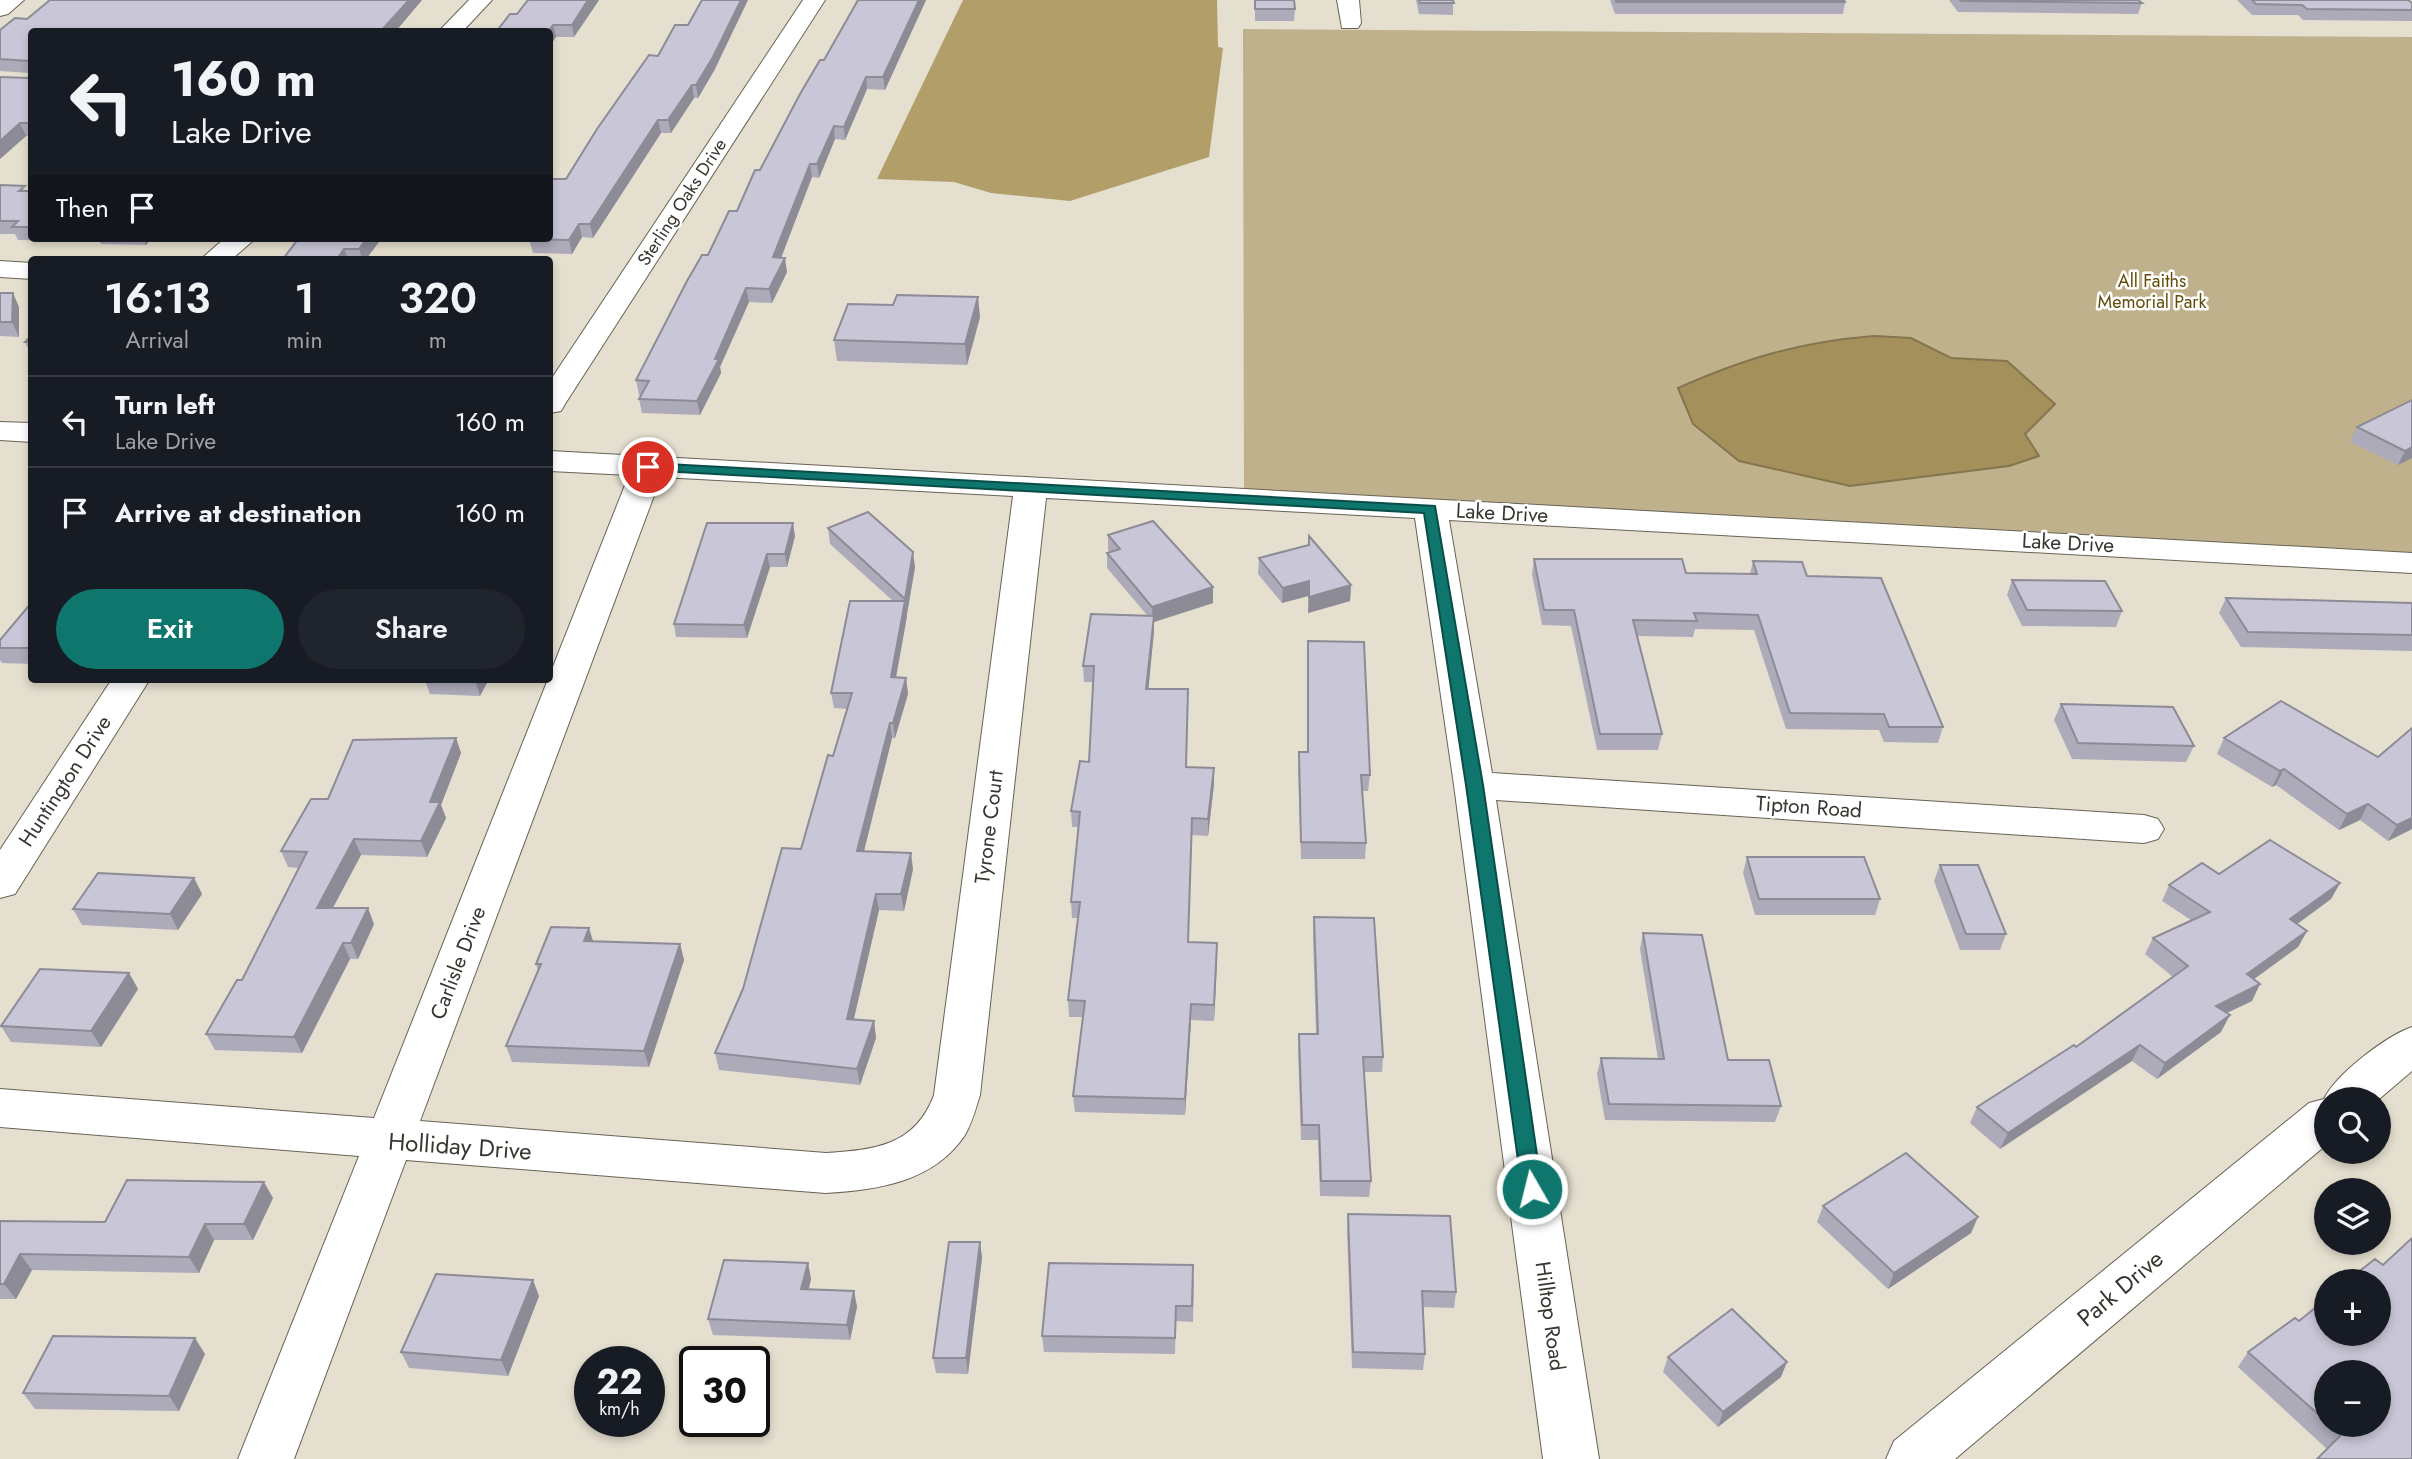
<!DOCTYPE html>
<html lang="en">
<head>
<meta charset="utf-8">
<style>
  body { margin:0; font-family:Jost,sans-serif; background:#20242c; color:#f1f3f6; height:100vh; display:flex; flex-direction:column; font-size:26px; white-space:nowrap }
  * { box-sizing:border-box; margin:0 }
  p { font-size:23px; color:#9ea1a6 }
  .icon { flex:none; width:38px; height:38px; fill:none; stroke:currentColor; stroke-width:2; stroke-linecap:round; stroke-linejoin:round }
  .map { position:relative; flex:1; overflow:hidden }
  .details { position:absolute; left:28px; top:256px; width:525px; height:427px; display:flex; flex-direction:column; background:#171b24; border-radius:7px; box-shadow:0 4px 10px #0003 }
  .details>* { flex:none }
  .hud { position:absolute; left:28px; top:28px; width:525px; height:214px; border-radius:7px; box-shadow:0 4px 10px #0003; background:#171b24; color:#f1f3f6; overflow:hidden }
  .controls { position:absolute; left:2314px; top:1087px; display:grid; gap:14px }
  .controls a { display:grid; place-items:center; width:77px; height:77px; border-radius:50%; background:#171b24; box-shadow:0 4px 10px #0003; font-size:35px }
  .speed { position:absolute; left:574px; top:1346px; display:flex; gap:14px; font-size:35px; font-weight:700; text-align:center }
  .speed>* { display:grid; place-content:center; width:91px; height:91px; border-radius:50%; background:#171b24; box-shadow:0 4px 10px #0003; line-height:1 }
  .speed small { font-size:18px; font-weight:400 }
  .speed .limit { border:4px solid #111; border-radius:10px; background:#fff; color:#111 }
  .pin { position:absolute; display:grid; place-items:center; width:60px; height:60px; color:#fff; margin:-30px; border:4px solid #fff; border-radius:50%; box-shadow:0 2px 7px #0007 }
  .me { position:absolute; width:77px; margin:-38px; rotate:352deg; stroke-linejoin:round; filter:drop-shadow(0 0 5px #0008) }
  .turn { display:flex; align-items:center; gap:24px; height:147px; padding:0 28px; font-size:32px }
  .turn .icon { width:91px; height:91px; stroke-width:2.5 }
  .turn b { display:block; font-size:49px; line-height:60px }
  .then { display:flex; align-items:center; height:66px; padding:0 28px; background:#0003; gap:14px; font-size:26px }
  .eta { display:flex; justify-content:space-evenly; align-items:center; height:119px; text-align:center }
  .eta b { font-size:42px; font-weight:600; line-height:49px }
  .action { display:flex; gap:14px; margin-top:auto; padding:14px 28px }
  .action a { flex:1; height:80px; border-radius:42px; background:#0f766e; color:#fff; font-size:28px; font-weight:600; line-height:80px; text-align:center }
  .action a+a { background:#20242c; color:#f1f3f6 }
  ul { padding:0; list-style:none }
  li { display:flex; align-items:center; gap:21px; height:91px; padding:0 28px; border-top:2px solid #363941 }
  li div { flex:1 }
  li b { display:block; font-size:26px }
  li em { font-style:normal }
  .map>svg:first-child { display:block }
  .green { fill:#bfb18b }
  .forest { fill:#b29e69 }
  .water { fill:#a4905b; stroke:#84754e; stroke-width:2 }
  .lines { fill:none; stroke-linecap:round; stroke-linejoin:round }
  .minor-casing { stroke:#686355; stroke-width:2 }
  .minor { fill:#fff; fill-rule:evenodd }
  .wall { fill:#adabb9; fill-rule:evenodd }
  .shaded-wall { fill:#8d8b96 }
  .building { fill:#c9c7d7; stroke:#8d8b96; stroke-width:2 }
  .route { fill:#0f766e; stroke:#0a4d48; stroke-width:2 }
  .labels { text-anchor:middle; dominant-baseline:central; stroke-width:5; stroke-linejoin:round; paint-order:stroke }
  .far-street-label { font-size:18px; fill:#393630; stroke:#fff }
  .far-park-label { font-size:18px; fill:#624d08; stroke:#fff }
  .street-label { font-size:21px; fill:#393630; stroke:#fff }
  .near-street-label { font-size:24px; fill:#393630; stroke:#fff }
</style>
</head>
<body>
<div class="map">
<svg width="2412" height="1459" viewBox="0 0 2412 1459">
  <rect width="100%" height="100%" fill="#e5dfcf"/>
  <path class="green" d="M1243 29 2412 37V563L1244 498Z"/>
  <path class="forest" d="M963 0H1217L1218 47 1223 48 1209 157 1070 201 991 193 954 182 877 179Z"/>
  <path class="water" d="M1874 336 1911 338 1951 358 2007 361 2055 404 2025 434 2039 456 2009 466 1850 486 1739 461 1693 424 1678 388C1746 358 1799 342 1874 336Z"/>
  <g class="lines">
    <defs>
      <g id="minor">
        <path d="M0 0H24L8 14 0 16Z"/>
        <path d="M469 0H492L462 32H438Z"/>
        <path d="M803 0H825L565 404 561 411 550 413V381Z"/>
        <path d="M1337 0H1359L1361 23 1358 28H1342Z"/>
        <path d="M225 238H256L232 259H201Z"/>
        <path d="M0 261 32 263V279L0 277Z"/>
        <path d="M0 422 32 423V442L0 440Z"/>
        <path d="M550 451 2412 553V573L1449 520 1492 773 2144 815 2158 819 2164 829 2158 839 2144 843 1496 800 1599 1459H1543L1454 785 1415 518 1046 498 980 1095C976 1108 972 1123 965 1135 934 1182 877 1190 826 1193L406 1160 294 1459H238L359 1156 0 1127V1089L374 1118 629 475 550 471ZM661 477 1013 496 934 1095C915 1146 874 1150 826 1153L420 1121Z"/>
        <path d="M112 679H150L15 894 0 898V850Z"/>
        <path d="M2412 1027V1071L2378 1100 2326 1099V1145L1955 1459H1886L1894 1441 2309 1103 2324 1099C2336 1074 2386 1036 2412 1027Z"/>
      </g>
    </defs>
    <use href="#minor" class="minor-casing"/>
    <use href="#minor" class="minor"/>
  </g>
  <g class="wall">
    <path d="M422 0 395 32H32V136H26L0 159 29 78V73L0 71V30L27 19Z"/>
    <path d="M599 0 574 37H556L517 14Z"/>
    <path d="M858 0H926L885 90 867 89 845 140 835 139 819 178 812 177 781 258 787 272 772 303 749 302 720 367 721 373 700 415 642 413 639 399 641 395H639L636 380 708 255 737 211 824 60Z"/>
    <path d="M1255 0 1295 9 1294 21H1255Z"/>
    <path d="M1416 0H1453V15L1419 14Z"/>
    <path d="M1610 0H1844L1845 2 1843 14H1615Z"/>
    <path d="M1949 0H2138L2142 3 2138 14 1958 12Z"/>
    <path d="M2237 0H2408L2412 3V21L2303 20 2298 15H2252Z"/>
    <path d="M658 56 715 69 698 98H694L671 133H661L593 238 582 237 572 254 533 253 529 239 550 238 566 179Z"/>
    <path d="M0 185 32 191V238H65L62 241 18 240 15 234H0Z"/>
    <path d="M98 238H152L146 245 101 244Z"/>
    <path d="M299 238H382L366 259H283Z"/>
    <path d="M0 293 19 307V337L0 336Z"/>
    <path d="M980 317 967 365 837 361 834 340Z"/>
    <path d="M32 335V357L25 342Z"/>
    <path d="M2412 400V458L2398 465 2350 442 2357 427Z"/>
    <path d="M707 523 795 536 787 567H770L747 638 676 637 674 624Z"/>
    <path d="M828 528 915 567 907 614 906 613 907 616 896 678H906L908 694 895 738H892L864 851 913 869 904 911 879 910 854 1019 874 1021 876 1038 860 1085 719 1070 715 1053 801 849 833 756 847 709 834 708 831 693 893 601 830 544Z"/>
    <path d="M1108 535 1213 603 1154 622V631L1148 689 1187 767 1214 768V784L1208 836 1192 835 1188 942 1217 959 1214 1021 1191 1020 1185 1115 1075 1112 1073 1096 1083 1017H1069L1068 1000 1078 918H1072L1071 902 1079 827H1072L1071 811 1089 762 1093 682H1084L1083 666 1147 615 1107 568V553L1110 552 1108 550Z"/>
    <path d="M1259 558 1351 585 1350 601 1308 613V596L1282 603 1258 574Z"/>
    <path d="M1534 559 1686 573 1750 574 1753 561 1807 576 1943 727 1938 743 1884 742 1879 730 1786 729 1754 630 1695 629 1693 637 1637 636 1662 734 1658 750H1597L1571 626 1542 625 1532 574Z"/>
    <path d="M2012 580 2122 611 2116 627 2022 626 2007 595Z"/>
    <path d="M2226 598 2412 603V651L2241 647 2219 613Z"/>
    <path d="M32 602V664L2 663 0 660V640Z"/>
    <path d="M1308 641 1370 775 1368 791H1362L1366 843 1365 859H1301L1298 768 1299 752H1308Z"/>
    <path d="M392 679H489L480 696 430 694 426 683 393 682Z"/>
    <path d="M2061 704 2194 746 2186 762 2072 759 2054 720Z"/>
    <path d="M2412 728V829L2388 841 2360 820 2339 830 2276 785 2272 787 2217 754 2224 738 2378 757Z"/>
    <path d="M456 738 461 753 441 805 446 818 427 857 361 855 333 908 374 924 358 959H350L302 1053 215 1050 206 1034 242 980 299 868 288 867 281 851 328 799Z"/>
    <path d="M1747 857 1880 899 1875 915H1755L1743 873Z"/>
    <path d="M1940 865 2006 934 2000 950H1960L1934 881Z"/>
    <path d="M2219 874 2340 883 2331 899 2297 924 2307 931 2298 947 2254 979 2252 1001 2226 1013 2221 1032 2157 1079 2132 1061 2000 1149 1970 1123 1977 1107 2076 1047 2173 977 2145 954 2153 938 2191 920 2162 901 2169 885Z"/>
    <path d="M194 878 202 894 178 930 82 925 73 909Z"/>
    <path d="M1314 917 1383 1057 1382 1072H1364L1371 1181 1369 1197 1320 1196 1318 1140H1301L1298 1049 1299 1034H1316L1313 933Z"/>
    <path d="M1643 933 1728 1060 1781 1106 1775 1122 1605 1120 1597 1074 1601 1058 1658 1059 1640 949Z"/>
    <path d="M593 942 680 944 684 960 649 1067 512 1062 506 1046 538 971 536 964Z"/>
    <path d="M129 973 138 989 101 1047 11 1042 1 1026Z"/>
    <path d="M273 1198 253 1240H214L199 1273 32 1270 16 1299H0V1221L105 1222Z"/>
    <path d="M1823 1206 1971 1233 1888 1289 1817 1222Z"/>
    <path d="M1348 1214 1456 1292 1454 1308 1423 1307 1425 1354 1423 1370 1352 1368 1347 1230Z"/>
    <path d="M2412 1238V1459H2317L2327 1449 2238 1367 2248 1352 2295 1318 2299 1321 2326 1299V1334H2378V1281H2347L2375 1259 2383 1265ZM2326 1372H2378V1424H2326Z"/>
    <path d="M980 1242 982 1258 968 1374 936 1373 933 1358Z"/>
    <path d="M808 1263 811 1279 809 1289 854 1291 857 1307 850 1340 713 1335 708 1319Z"/>
    <path d="M1194 1281 1193 1322 1176 1321 1175 1354 1044 1352 1042 1336Z"/>
    <path d="M539 1296 508 1376 409 1368 401 1352Z"/>
    <path d="M205 1354 179 1411 35 1409 23 1393Z"/>
    <path d="M1668 1357 1781 1377 1718 1427 1663 1372Z"/>
  </g>
  <g class="shaded-wall">
    <path d="M409 0H422L395 32H380Z"/>
    <path d="M588 0H599L574 37 572 25Z"/>
    <path d="M741 0H748L715 69 698 98 696 85Z"/>
    <path d="M919 0H926L885 90 883 77Z"/>
    <path d="M553 25 556 37 550 46V32H548Z"/>
    <path d="M866 77 867 89 845 140 844 127Z"/>
    <path d="M692 85 694 98 671 133 668 120Z"/>
    <path d="M658 120 661 133 593 238 590 224Z"/>
    <path d="M20 123 26 136 0 159V141Z"/>
    <path d="M834 126 835 139 819 178 817 164Z"/>
    <path d="M810 164 812 177 776 271 773 257Z"/>
    <path d="M579 224 582 237 572 254 569 240Z"/>
    <path d="M143 238H152L146 245Z"/>
    <path d="M367 238H382L366 259H362L359 249Z"/>
    <path d="M344 249 348 259H337Z"/>
    <path d="M785 258 787 272 772 303 769 289Z"/>
    <path d="M746 288 749 302 720 367 721 373 700 415 697 401Z"/>
    <path d="M13 293 19 307V337L12 322Z"/>
    <path d="M978 297 980 317 967 365 965 344Z"/>
    <path d="M2412 447V458L2398 465 2405 451Z"/>
    <path d="M793 523 795 536 787 567 785 554Z"/>
    <path d="M913 552 915 567 907 614 905 599Z"/>
    <path d="M767 554 770 567 747 638 744 625Z"/>
    <path d="M1309 581 1308 596 1282 603 1283 588Z"/>
    <path d="M1351 585 1350 601 1308 613 1309 597Z"/>
    <path d="M1213 587V603L1154 622V631L1147 704 1146 689 1153 622 1152 607Z"/>
    <path d="M905 601 907 616 893 693 891 677Z"/>
    <path d="M906 678 908 694 895 738 893 723Z"/>
    <path d="M475 679H489L480 696 475 680Z"/>
    <path d="M890 723 892 738 860 867 857 851Z"/>
    <path d="M456 738 461 753 441 805 446 818 427 857 421 841 430 802Z"/>
    <path d="M1214 768V784L1208 836V819Z"/>
    <path d="M2284 769 2276 785 2272 787 2280 771Z"/>
    <path d="M2368 804 2360 820 2339 830 2347 814Z"/>
    <path d="M2412 818V829L2388 841 2397 825Z"/>
    <path d="M354 839 361 855 324 924 317 908Z"/>
    <path d="M911 853 913 869 904 911 901 894Z"/>
    <path d="M194 878 202 894 178 930 170 914Z"/>
    <path d="M2340 883 2331 899 2281 936 2290 919Z"/>
    <path d="M876 894 879 910 850 1035 847 1019Z"/>
    <path d="M368 908 374 924 358 959 351 943Z"/>
    <path d="M589 928 594 944 584 941Z"/>
    <path d="M2307 931 2298 947 2239 990 2247 974Z"/>
    <path d="M343 943 350 959 302 1053 294 1037Z"/>
    <path d="M1217 943V959L1214 1021V1005Z"/>
    <path d="M680 944 684 960 649 1067 644 1051Z"/>
    <path d="M129 973 138 989 101 1047 91 1031Z"/>
    <path d="M2260 984 2252 1001 2208 1022 2216 1006Z"/>
    <path d="M1191 1004V1020L1185 1115V1099Z"/>
    <path d="M2230 1015 2221 1032 2157 1079 2165 1063Z"/>
    <path d="M874 1021 876 1038 860 1085 857 1069Z"/>
    <path d="M2140 1045 2132 1061 2000 1149 2008 1133Z"/>
    <path d="M264 1182 273 1198 253 1240 244 1224Z"/>
    <path d="M1978 1217 1971 1233 1888 1289 1894 1273Z"/>
    <path d="M205 1224 214 1240 199 1273 189 1257Z"/>
    <path d="M980 1242 982 1258 968 1374 966 1358Z"/>
    <path d="M20 1254 32 1270 16 1299 4 1284Z"/>
    <path d="M808 1263 811 1279 805 1305 801 1289Z"/>
    <path d="M533 1280 539 1296 508 1376 501 1360Z"/>
    <path d="M854 1291 857 1307 850 1340 847 1325Z"/>
    <path d="M195 1338 205 1354 179 1411 169 1396Z"/>
    <path d="M1787 1362 1781 1377 1718 1427 1723 1412Z"/>
  </g>
  <g class="building">
    <path d="M50 0H409L380 32H32V123H20L0 141V77L29 78V61L0 59V30L15 18 27 19Z"/>
    <path d="M528 0H588L572 25H553L548 32H496L510 14H517Z"/>
    <path d="M702 0H741L713 57 696 85H692L668 120H658L590 224H579L569 240 529 239 530 238H550V179H566L597 129 649 55 658 56 675 25H688Z"/>
    <path d="M858 0H919L883 77H866L844 127 834 126 817 164H810L773 257 785 258 769 289 746 288 715 359H719L697 401 639 399 649 381 636 380 687 281 702 255H708L729 211H737L755 170H760L800 94 820 60H824Z"/>
    <path d="M1255 0H1294L1295 9H1255Z"/>
    <path d="M1419 0H1453L1454 3H1420Z"/>
    <path d="M1616 0H1844L1845 2H1616Z"/>
    <path d="M1960 0H2138L2142 3 1961 1Z"/>
    <path d="M2252 0H2408L2412 3V10L2307 9 2302 5 2256 4Z"/>
    <path d="M0 185 25 186 19 191H32V227H12L18 221H0Z"/>
    <path d="M299 238H367L359 249H344L337 259H283Z"/>
    <path d="M0 293H13L12 322H0Z"/>
    <path d="M897 295 978 297 965 344 834 340 848 304 893 305Z"/>
    <path d="M32 335V342H25Z"/>
    <path d="M2412 400V447L2405 451 2357 427Z"/>
    <path d="M868 512 913 552 905 599 828 528Z"/>
    <path d="M1153 521 1213 587 1152 607 1107 553 1120 549 1108 535Z"/>
    <path d="M707 523H793L785 554H767L744 625 674 624Z"/>
    <path d="M1309 536 1351 585 1309 597V581L1283 588 1259 558 1309 545Z"/>
    <path d="M1534 559H1682L1686 573 1757 574 1753 561 1802 562 1807 576 1881 578 1943 727H1889L1884 714 1790 713 1758 615 1694 613 1697 621 1633 620 1662 734H1600L1574 610H1544Z"/>
    <path d="M2012 580 2105 581 2122 611 2027 610Z"/>
    <path d="M2226 598 2412 603V635L2248 632Z"/>
    <path d="M850 601H905L891 677 906 678 893 723H890L857 851 911 853 901 894H876L847 1019 874 1021 857 1069 715 1053 743 989 782 848 801 849 828 755 833 756 852 693H831Z"/>
    <path d="M32 602V648H0V640Z"/>
    <path d="M1091 614 1154 616 1146 689H1188L1186 767 1214 768 1208 819 1192 818 1188 942 1217 943 1214 1005 1191 1004 1185 1099 1073 1096 1085 1001 1068 1000 1080 902H1071L1080 812 1071 811 1080 761 1089 762 1094 666H1083Z"/>
    <path d="M1308 641 1364 642 1370 775H1361L1366 843 1301 842 1299 752H1308Z"/>
    <path d="M2281 701 2378 757 2412 728V818L2397 825 2368 804 2347 814 2284 769 2280 771 2224 738Z"/>
    <path d="M2061 704 2173 707 2194 746 2078 743Z"/>
    <path d="M456 738 430 802H440L421 841 354 839 317 908H368L351 943H343L294 1037 206 1034 237 980H242L307 852 281 851 311 799H328L353 740Z"/>
    <path d="M2270 840 2340 883 2290 919 2307 931 2247 974 2260 984 2216 1006 2230 1015 2165 1063 2140 1045 2008 1133 1977 1107 2074 1045 2076 1047 2188 966 2153 938 2210 912 2169 885 2202 863 2219 874Z"/>
    <path d="M1747 857H1864L1880 899H1759Z"/>
    <path d="M1940 865H1978L2006 934H1966Z"/>
    <path d="M98 873 194 878 170 914 73 909Z"/>
    <path d="M1314 917 1374 918 1383 1057H1363L1371 1181H1321L1319 1125H1302L1299 1034H1318Z"/>
    <path d="M551 927 589 928 584 941 680 944 644 1051 506 1046 541 964H536Z"/>
    <path d="M1643 933 1702 935 1728 1060H1769L1781 1106 1609 1104 1601 1058 1664 1059Z"/>
    <path d="M40 969 129 973 91 1031 1 1026Z"/>
    <path d="M1906 1153 1978 1217 1894 1273 1823 1206Z"/>
    <path d="M127 1180 264 1182 244 1224H205L189 1257 20 1254 4 1284H0V1221L105 1222Z"/>
    <path d="M1348 1214 1450 1216 1456 1292 1422 1291 1425 1354 1353 1352Z"/>
    <path d="M2412 1238V1459H2317L2341 1435 2329 1424H2378V1372H2326V1421L2248 1352 2295 1318 2299 1321 2326 1299V1334H2378V1281H2347L2375 1259 2383 1265Z"/>
    <path d="M949 1242H980L966 1358H933Z"/>
    <path d="M724 1260 808 1263 801 1289 854 1291 847 1325 708 1319Z"/>
    <path d="M1049 1263 1193 1265 1192 1306H1176L1175 1338 1042 1336Z"/>
    <path d="M436 1274 533 1280 501 1360 401 1352Z"/>
    <path d="M1732 1309 1787 1362 1723 1412 1668 1357Z"/>
    <path d="M53 1336 195 1338 169 1396 23 1393Z"/>
  </g>
  <path class="route" d="M648 463 1435 506 1483 785 1542 1189 1539 1195 1532 1198 1525 1195 1522 1189 1466 785 1424 513 643 470 641 467Z"/>
  <g class="labels">
    <g class="far-street-label">
      <text transform="translate(682 202) rotate(-57)">Sterling Oaks Drive</text>
    </g>
    <g class="far-park-label">
      <text x="2152" y="281">All Faiths<tspan x="2152" dy="21">Memorial Park</tspan></text>
    </g>
    <g class="street-label">
      <text transform="translate(1502 513) rotate(3)">Lake Drive</text>
      <text transform="translate(2068 543) rotate(3)">Lake Drive</text>
      <text transform="translate(65 781) rotate(-57)">Huntington Drive</text>
      <text transform="translate(1809 807) rotate(4)">Tipton Road</text>
      <text transform="translate(989 827) rotate(-83)">Tyrone Court</text>
      <text transform="translate(458 963) rotate(-69)">Carlisle Drive</text>
      <text transform="translate(1550 1316) rotate(82)">Hilltop Road</text>
    </g>
    <g class="near-street-label">
      <text transform="translate(460 1146) rotate(4)">Holliday Drive</text>
      <text transform="translate(2120 1288) rotate(-40)">Park Drive</text>
    </g>
  </g>
</svg>
<div class="controls">
<a><svg class="icon" aria-label="search" viewBox="0 0 24 24"><circle cx="10" cy="10" r="6"/><path d="M15 15l6 6"/></svg></a>
<a><svg class="icon" aria-label="layers" viewBox="0 0 24 24"><path d="M12 4l9 5-9 5-9-5zM3 14l9 5 9-5"/></svg></a>
<a>+</a>
<a>−</a>
</div>
<div class="speed"><div>22<small>km/h</small></div><div class="limit">30</div></div>
<div class="pin" style="left:648px;top:467px;background:#d93025"><svg class="icon" aria-label="arrive" viewBox="0 0 24 24"><path d="M6 21V4h12l-3 4 3 4H6"/></svg></div>
<svg class="me" style="left:1532px;top:1189px" viewBox="-20 -20 40 40"><circle r="17" fill="#0f766e" stroke="#fff" stroke-width="3"/><path d="M0-11L8 9 0 5-8 9z" fill="#fff"/></svg>
<div class="hud">
<div class="turn"><svg class="icon" aria-label="left" viewBox="0 0 24 24"><path d="M17 20v-9H6M10 6l-5 5 5 5"/></svg><div><b>160 m</b>Lake Drive</div></div>
<div class="then">Then<svg class="icon" aria-label="arrive" viewBox="0 0 24 24"><path d="M6 21V4h12l-3 4 3 4H6"/></svg></div>
</div>
<section class="details">
<div class="eta">
<div><b>16:13</b><p>Arrival</p></div>
<div><b>1</b><p>min</p></div>
<div><b>320</b><p>m</p></div>
</div>
<ul>
<li><svg class="icon" aria-label="left" viewBox="0 0 24 24"><path d="M17 20v-9H6M10 6l-5 5 5 5"/></svg><div><b>Turn left</b><p>Lake Drive</p></div><em>160 m</em></li>
<li><svg class="icon" aria-label="arrive" viewBox="0 0 24 24"><path d="M6 21V4h12l-3 4 3 4H6"/></svg><div><b>Arrive at destination</b></div><em>160 m</em></li>
</ul>
<div class="action"><a>Exit</a><a>Share</a></div>
</section>
</div>
</body>
</html>
